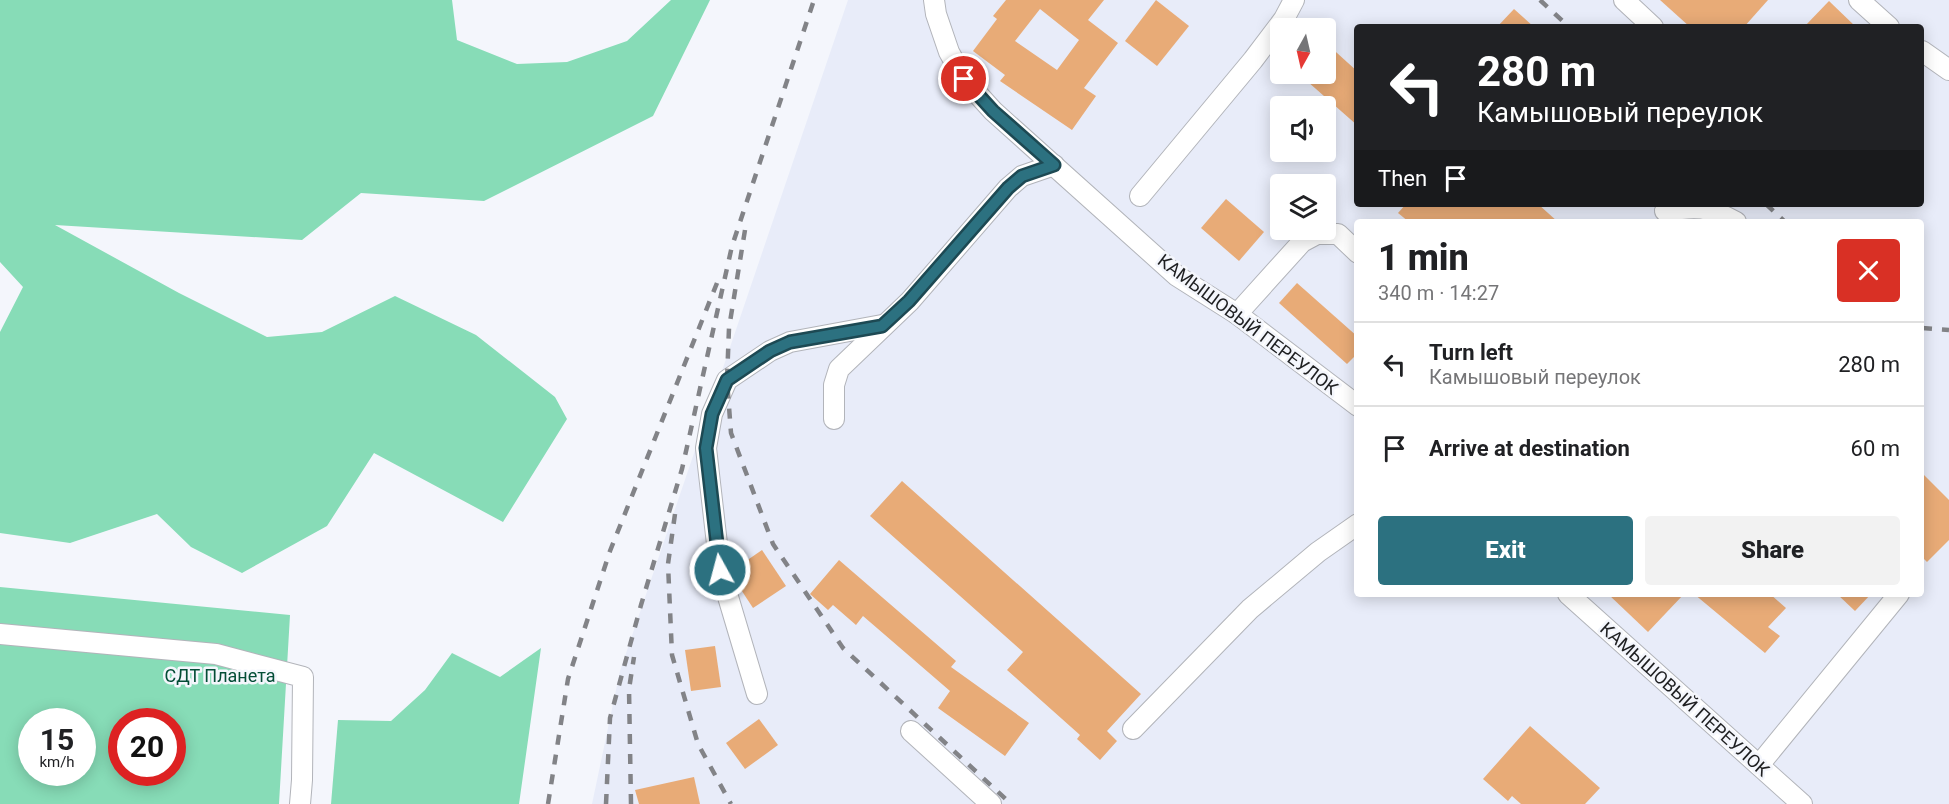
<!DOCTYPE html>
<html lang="en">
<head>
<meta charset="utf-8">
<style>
  body { margin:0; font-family:Roboto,sans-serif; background:#f2f2f2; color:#202124; height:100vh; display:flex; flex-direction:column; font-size:22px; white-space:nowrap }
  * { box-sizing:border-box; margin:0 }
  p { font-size:20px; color:#757577 }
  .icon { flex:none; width:33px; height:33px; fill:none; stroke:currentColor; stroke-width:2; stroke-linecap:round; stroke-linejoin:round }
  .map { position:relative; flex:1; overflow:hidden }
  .panel { position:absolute; left:1354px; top:219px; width:570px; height:378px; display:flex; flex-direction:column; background:#fff; border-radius:6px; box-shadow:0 3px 15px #0003 }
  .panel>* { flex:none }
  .banner { position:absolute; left:1354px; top:24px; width:570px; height:183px; border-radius:6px; box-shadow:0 3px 15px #0003; background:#202124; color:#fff; overflow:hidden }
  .needle { width:39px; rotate:188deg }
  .buttons { position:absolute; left:1270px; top:18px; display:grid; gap:12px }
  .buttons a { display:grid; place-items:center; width:66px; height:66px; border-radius:6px; background:#fff; box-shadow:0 3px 15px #0003; font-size:30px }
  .speed { position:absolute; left:18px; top:708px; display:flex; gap:12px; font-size:30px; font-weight:700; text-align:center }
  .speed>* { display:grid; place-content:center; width:78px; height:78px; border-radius:50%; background:#fff; box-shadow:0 3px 15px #0003; line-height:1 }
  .speed small { font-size:15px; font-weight:400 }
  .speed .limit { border:9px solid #d22; background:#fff; color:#111 }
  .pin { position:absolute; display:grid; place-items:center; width:51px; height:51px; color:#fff; margin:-26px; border:3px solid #fff; border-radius:50%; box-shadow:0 2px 6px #0007 }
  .me { position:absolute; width:66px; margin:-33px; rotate:353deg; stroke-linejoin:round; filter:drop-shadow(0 0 4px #0008) }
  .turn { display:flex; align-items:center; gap:21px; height:126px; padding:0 24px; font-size:27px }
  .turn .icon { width:78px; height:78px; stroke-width:2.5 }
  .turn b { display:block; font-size:42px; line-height:51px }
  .then { display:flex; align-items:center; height:57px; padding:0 24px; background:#0003; gap:12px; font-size:22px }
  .round { display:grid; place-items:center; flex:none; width:63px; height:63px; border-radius:6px; background:#f2f2f2 }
  .headline { display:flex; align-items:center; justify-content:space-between; height:102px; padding:0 24px }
  h1 { font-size:36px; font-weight:800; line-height:45px }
  .primary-button { display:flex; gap:12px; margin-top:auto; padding:12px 24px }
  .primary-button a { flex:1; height:69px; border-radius:6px; background:#2c7180; color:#fff; font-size:24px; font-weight:800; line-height:69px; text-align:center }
  .primary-button a+a { background:#f2f2f2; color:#202124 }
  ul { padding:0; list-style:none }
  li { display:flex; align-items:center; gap:18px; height:84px; padding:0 24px; border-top:2px solid #e0e0e0 }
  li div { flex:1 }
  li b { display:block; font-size:22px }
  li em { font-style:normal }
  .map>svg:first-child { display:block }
  .built { fill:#e8ecf9; fill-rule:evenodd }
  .green { fill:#87dcb7; fill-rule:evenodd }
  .building { fill:#e8ab77; fill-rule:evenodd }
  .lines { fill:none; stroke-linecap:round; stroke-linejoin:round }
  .minor-casing { stroke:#b2b4ba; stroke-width:22 }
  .minor { stroke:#fff; stroke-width:20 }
  .rail { stroke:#828387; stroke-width:4.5; stroke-dasharray:10 10; stroke-linecap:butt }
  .route-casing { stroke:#1d4953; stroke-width:15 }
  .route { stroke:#2c7180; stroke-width:10 }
  .labels { text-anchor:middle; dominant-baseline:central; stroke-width:5; stroke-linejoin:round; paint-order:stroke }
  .street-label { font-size:18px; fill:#1e1f21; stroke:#f4f6fc }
  .park-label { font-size:18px; fill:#034d36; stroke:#f4f6fc }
</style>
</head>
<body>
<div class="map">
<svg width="1949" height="804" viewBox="0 0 1949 804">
  <rect width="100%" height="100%" fill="#f4f6fc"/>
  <path class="built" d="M848 0H1949V804H592L620 671ZM1358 27H1922V204H1358ZM1281 28H1326V74H1281ZM1281 106H1326V152H1281ZM1281 184H1326V230H1281ZM1358 222H1922V594H1358Z"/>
  <g class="green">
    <path d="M0 0H452L457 40 517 64 567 62 627 41 671 0H710L653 116 484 201 361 193 302 240 55 225 179 293 267 337 322 332 395 296 476 335 555 397 567 419 503 522 374 453 327 526 242 573 191 547 157 514 70 543 0 533V332L23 287 0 262Z"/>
    <path d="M0 587 290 615 279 804H0ZM32 722H82V772H32ZM122 722H172V772H122Z"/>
    <path d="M541 648 519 804H331L338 720 391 721 425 690 452 653 500 677Z"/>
  </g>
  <g class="building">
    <path d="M1006 0H1104L1088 20 1118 43 1084 88 1096 96 1072 130 1000 81 1005 75 973 51 997 19 993 16ZM1040 9 1079 40 1057 70 1015 41Z"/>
    <path d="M1156 0 1189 26 1157 66 1125 41Z"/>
    <path d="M1660 0H1768L1744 27H1690Z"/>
    <path d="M1829 1 1856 27H1804Z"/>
    <path d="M1514 9 1534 27H1497Z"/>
    <path d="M1326 43 1358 72V126L1299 74H1326Z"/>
    <path d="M1226 199 1264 232 1239 261 1201 228Z"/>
    <path d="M1406 204H1538L1558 222H1409L1398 213Z"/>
    <path d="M1297 283 1358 337V353L1347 364 1279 303Z"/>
    <path d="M1922 473 1949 500V540L1927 562 1922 557Z"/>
    <path d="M902 481 1141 694 1107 731 1117 741 1100 760 1077 739 1080 735 1007 670 1023 652 870 516Z"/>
    <path d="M762 550 786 586 753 608 736 582 733 570Z"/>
    <path d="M839 560 956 661 951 667 1029 723 1005 756 938 708 950 691 863 616 856 625 833 605 828 610 810 594Z"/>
    <path d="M1608 594H1684L1648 632Z"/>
    <path d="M1694 594H1770L1786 608 1768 627 1780 636 1765 653Z"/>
    <path d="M1837 594H1871L1855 611Z"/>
    <path d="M715 646 721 687 691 691 685 650Z"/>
    <path d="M759 719 778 745 745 769 726 743Z"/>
    <path d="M1530 726 1600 788 1585 804H1521L1512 796 1508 801 1483 779Z"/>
    <path d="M694 777 700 804H639L635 790Z"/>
  </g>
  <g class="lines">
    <defs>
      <g id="minor">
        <path d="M934 0 936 14 949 52 964 79 993 111 1177 276 1237 314 1358 406"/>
        <path d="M1624 0 1653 27"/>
        <path d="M1859 0 1889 27"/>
        <path d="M1922 51 1949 70"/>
        <path d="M1140 196 1253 60 1284 19 1294 0"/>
        <path d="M1665 211C1697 206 1707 206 1736 222"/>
        <path d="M1237 314 1302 242 1317 234H1338L1358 253"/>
        <path d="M834 419V385L839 369 910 301 1008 188 1022 176 1054 165"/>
        <path d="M1568 594 1802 804"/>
        <path d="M0 634 216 654 303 677 302 780 300 804"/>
        <path d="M757 694 720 570 706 448 712 414 727 380 770 351 790 342 882 325"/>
        <path d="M1133 729 1250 609 1318 552 1358 524"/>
        <path d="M911 731 991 804"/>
        <path d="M1759 765 1899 594"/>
      </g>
    </defs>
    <use href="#minor" class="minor-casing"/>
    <use href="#minor" class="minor"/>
    <g class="rail">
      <path d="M1540 0 1569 27"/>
      <path d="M1766 204 1785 222"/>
      <path d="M745 230 729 328 727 380 731 433 773 544 843 648 1011 804"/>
      <path d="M1922 328 1949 330"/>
      <path d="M675 514 668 564 672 655 698 744 731 804"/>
      <path d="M548 804 568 679 610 551 717 283"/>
      <path d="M606 804 610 718 641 605 682 469 732 246 814 0"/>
      <path d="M631 804 629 689 634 657"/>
    </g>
  </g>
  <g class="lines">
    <defs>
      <path id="route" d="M720 570 706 448 712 414 727 380 770 351 790 342 882 326 909 301 1008 188 1022 176 1054 165 993 111 964 79"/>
    </defs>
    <use href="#route" class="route-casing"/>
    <use href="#route" class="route"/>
  </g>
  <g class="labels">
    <g class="street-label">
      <text transform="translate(1248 324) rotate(37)">КАМЫШОВЫЙ ПЕРЕУЛОК</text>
      <text transform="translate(1685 699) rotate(42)">КАМЫШОВЫЙ ПЕРЕУЛОК</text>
    </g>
    <g class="park-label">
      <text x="220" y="675">СДТ Планета</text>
    </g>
  </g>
</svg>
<div class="buttons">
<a><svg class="needle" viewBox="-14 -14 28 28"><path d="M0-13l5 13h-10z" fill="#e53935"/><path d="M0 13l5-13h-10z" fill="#757577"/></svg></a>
<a><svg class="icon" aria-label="sound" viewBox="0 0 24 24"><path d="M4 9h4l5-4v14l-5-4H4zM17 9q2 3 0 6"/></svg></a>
<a><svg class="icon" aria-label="layers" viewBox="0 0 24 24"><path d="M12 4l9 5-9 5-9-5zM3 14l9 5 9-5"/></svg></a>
</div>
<div class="speed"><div>15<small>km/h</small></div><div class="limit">20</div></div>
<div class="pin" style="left:964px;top:79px;background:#d93025"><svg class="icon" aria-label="arrive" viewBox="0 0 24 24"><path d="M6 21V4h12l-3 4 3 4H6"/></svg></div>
<svg class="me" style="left:720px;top:570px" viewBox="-20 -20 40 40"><circle r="17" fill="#2c7180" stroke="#fff" stroke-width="3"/><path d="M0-11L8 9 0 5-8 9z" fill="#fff"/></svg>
<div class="banner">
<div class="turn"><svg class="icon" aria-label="left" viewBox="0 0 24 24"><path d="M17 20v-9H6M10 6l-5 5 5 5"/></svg><div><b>280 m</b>Камышовый переулок</div></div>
<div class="then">Then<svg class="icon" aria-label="arrive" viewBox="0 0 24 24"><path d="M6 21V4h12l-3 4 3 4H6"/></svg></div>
</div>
<section class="panel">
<div class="headline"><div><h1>1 min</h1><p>340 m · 14:27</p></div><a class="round" style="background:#d93025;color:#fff"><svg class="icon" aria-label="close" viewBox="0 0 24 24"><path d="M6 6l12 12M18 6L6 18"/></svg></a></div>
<ul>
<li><svg class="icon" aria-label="left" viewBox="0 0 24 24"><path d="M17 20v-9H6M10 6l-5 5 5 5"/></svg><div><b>Turn left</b><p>Камышовый переулок</p></div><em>280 m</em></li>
<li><svg class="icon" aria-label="arrive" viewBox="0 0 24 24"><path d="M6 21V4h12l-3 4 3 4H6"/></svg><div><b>Arrive at destination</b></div><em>60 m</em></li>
</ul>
<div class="primary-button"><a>Exit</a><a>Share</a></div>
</section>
</div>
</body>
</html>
